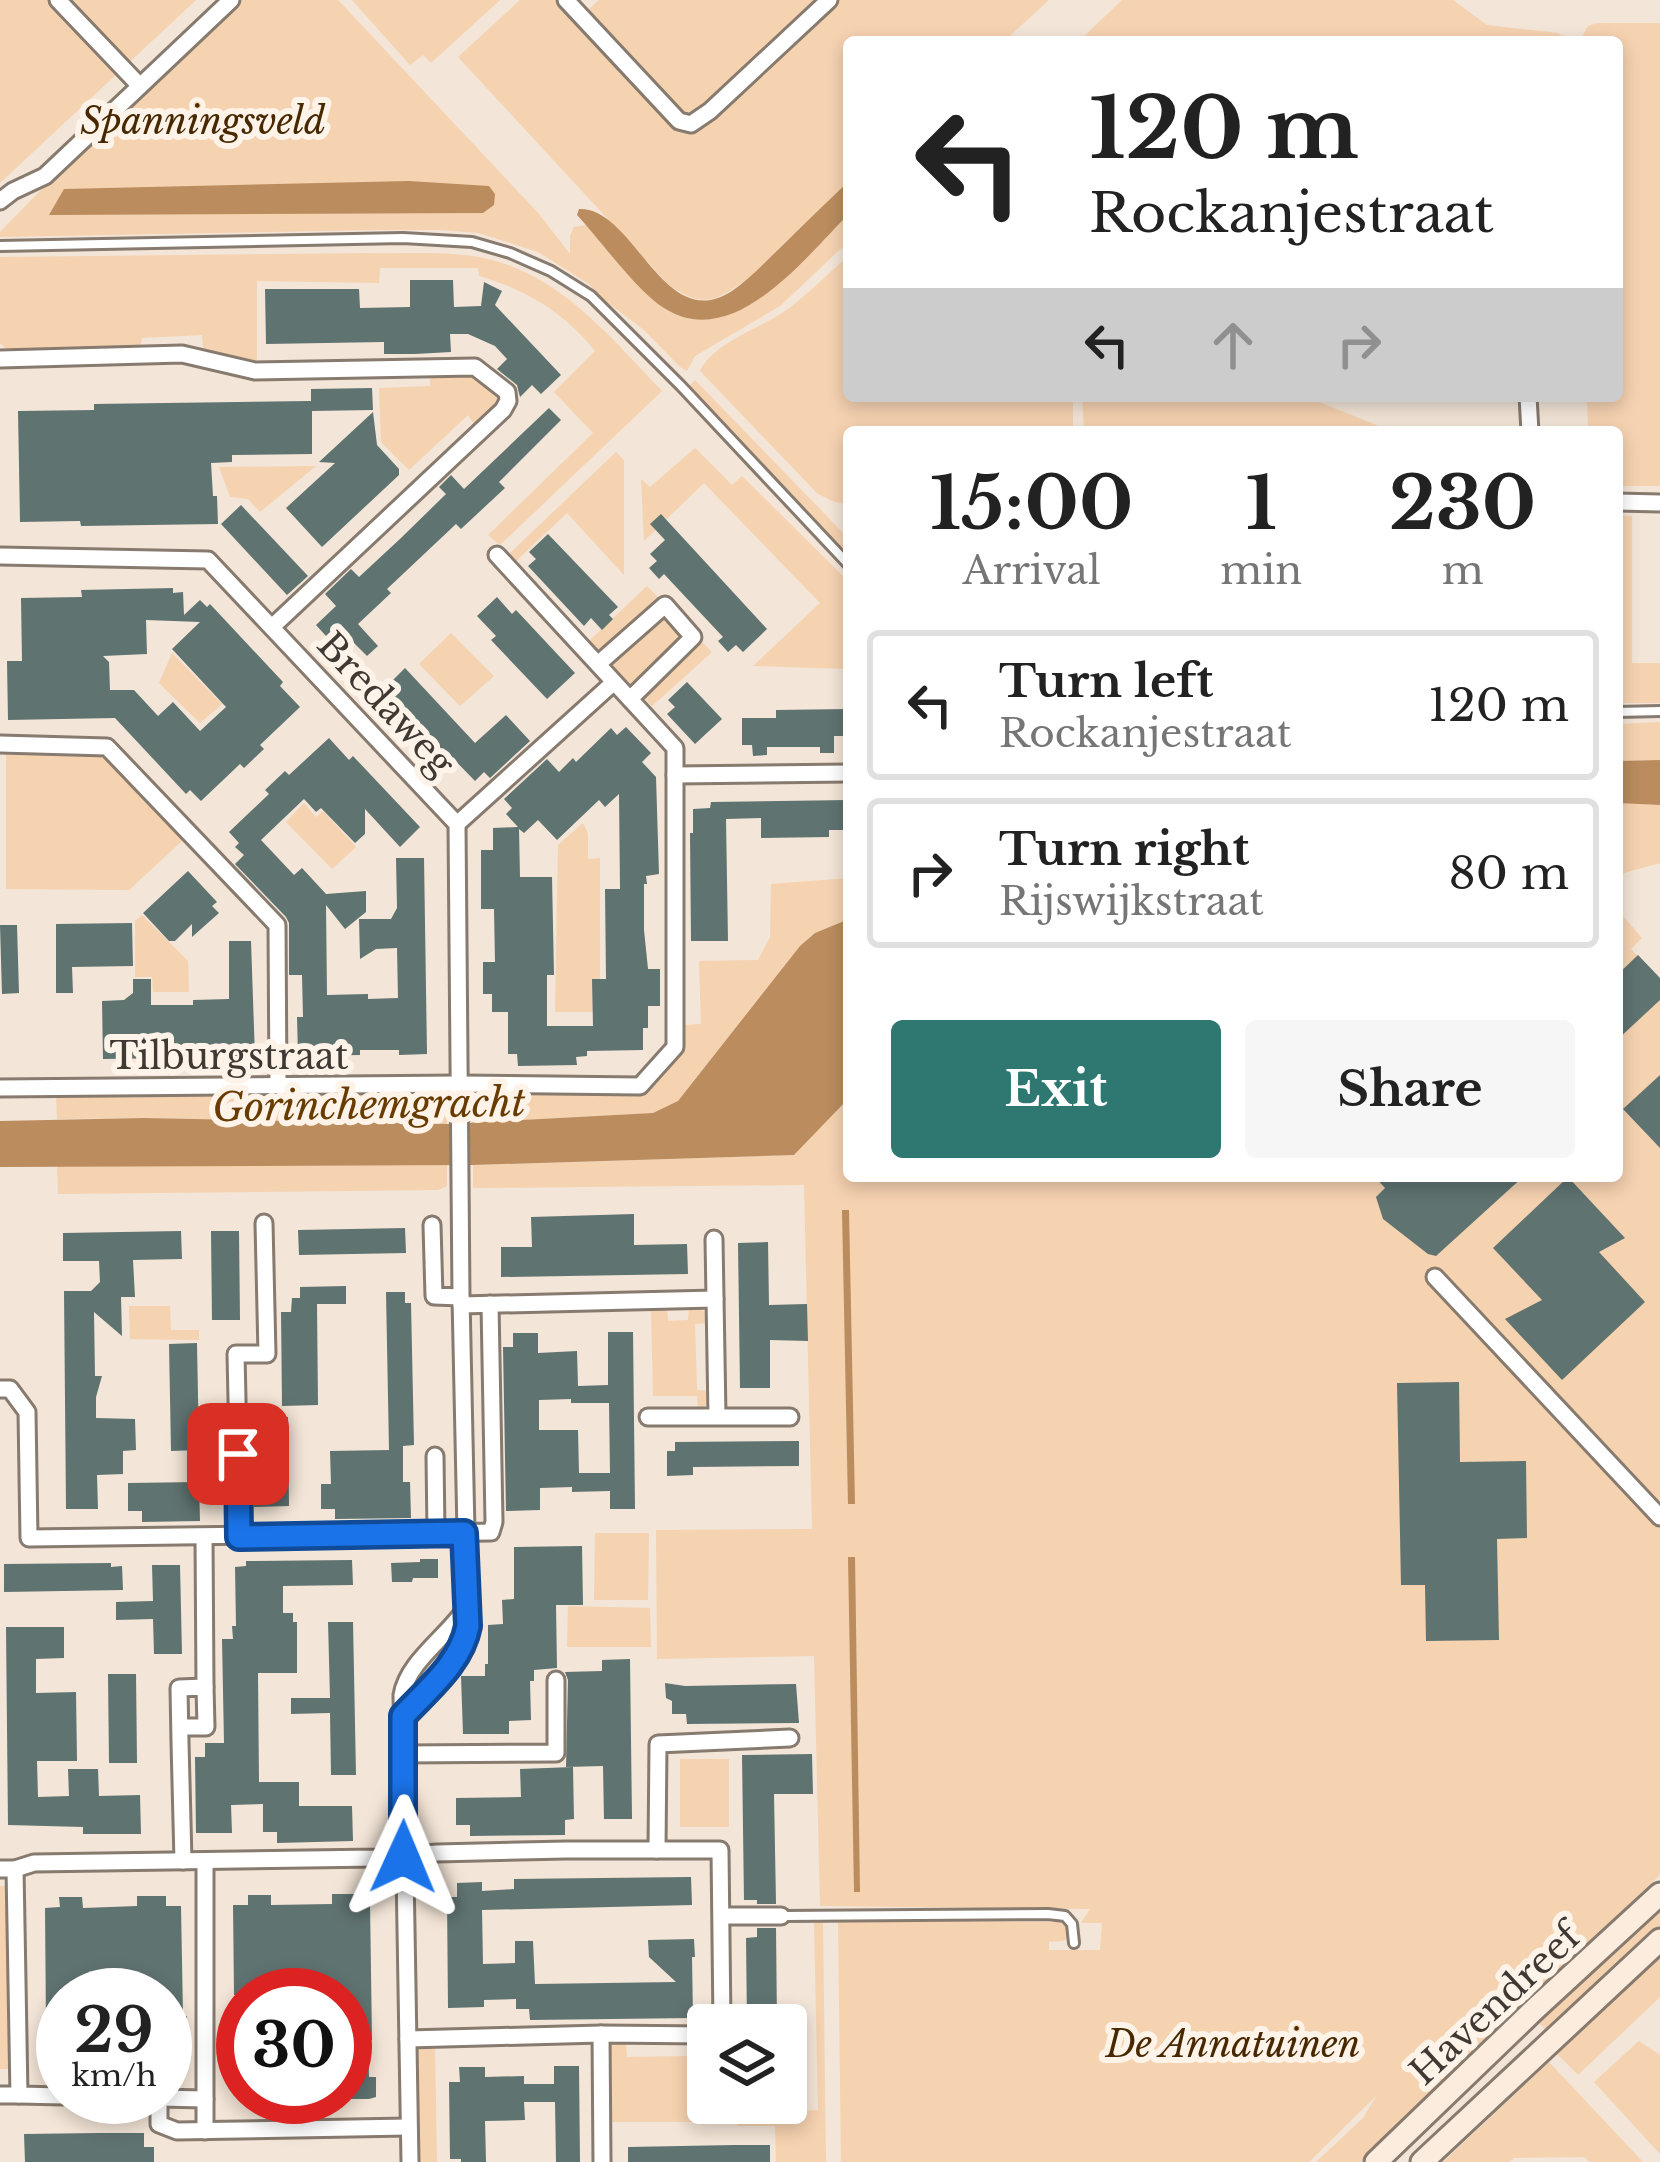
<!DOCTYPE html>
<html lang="en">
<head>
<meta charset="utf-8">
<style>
  body { margin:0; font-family:"Libre Baskerville",serif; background:#f6f6f6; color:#222; height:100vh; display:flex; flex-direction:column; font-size:45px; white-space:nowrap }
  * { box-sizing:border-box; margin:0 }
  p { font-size:39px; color:#767676 }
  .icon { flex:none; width:66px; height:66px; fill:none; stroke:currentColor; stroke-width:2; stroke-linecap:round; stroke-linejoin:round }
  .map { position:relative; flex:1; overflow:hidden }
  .sheet { position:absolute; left:843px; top:426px; width:780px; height:756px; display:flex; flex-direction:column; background:#fff; border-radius:12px; box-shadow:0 6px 18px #0003 }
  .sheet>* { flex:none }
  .guide { position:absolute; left:843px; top:36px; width:780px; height:366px; border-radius:12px; box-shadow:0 6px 18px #0003; background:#fff; color:#222; overflow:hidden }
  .buttons { position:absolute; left:687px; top:2004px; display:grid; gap:24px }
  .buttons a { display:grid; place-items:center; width:120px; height:120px; border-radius:12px; background:#fff; box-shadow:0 6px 18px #0003; font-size:60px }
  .speed { position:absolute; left:36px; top:1968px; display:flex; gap:24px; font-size:60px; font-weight:700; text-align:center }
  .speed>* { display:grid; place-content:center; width:156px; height:156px; border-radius:50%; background:#fff; box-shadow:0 6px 18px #0003; line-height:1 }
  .speed small { font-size:30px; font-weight:400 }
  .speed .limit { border:18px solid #d22; background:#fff; color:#111 }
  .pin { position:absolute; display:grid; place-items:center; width:102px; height:102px; color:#fff; margin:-51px; border-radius:24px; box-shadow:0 6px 18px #0006 }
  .me { position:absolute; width:132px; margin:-66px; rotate:1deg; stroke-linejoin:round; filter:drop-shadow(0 0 9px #0008) }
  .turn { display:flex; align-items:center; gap:42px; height:252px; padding:0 48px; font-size:54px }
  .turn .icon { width:156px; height:156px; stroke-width:2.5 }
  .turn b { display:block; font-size:84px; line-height:102px }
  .lanes { display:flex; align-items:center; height:114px; padding:0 48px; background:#0003; justify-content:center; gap:60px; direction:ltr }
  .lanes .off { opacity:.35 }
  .eta { display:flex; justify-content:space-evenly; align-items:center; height:204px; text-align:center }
  .eta b { font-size:72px; font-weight:700; line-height:84px }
  .action { display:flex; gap:24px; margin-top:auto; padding:24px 48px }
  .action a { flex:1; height:138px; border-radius:12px; background:#2f7771; color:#fff; font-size:48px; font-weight:700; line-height:138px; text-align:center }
  .action a+a { background:#f6f6f6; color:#222 }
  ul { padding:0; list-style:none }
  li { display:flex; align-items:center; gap:36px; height:150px; margin:0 24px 18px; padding:0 24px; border:6px solid #e0e0e0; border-radius:12px }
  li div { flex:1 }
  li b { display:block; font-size:45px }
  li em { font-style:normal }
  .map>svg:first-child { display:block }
  .green { fill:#f5d2b0 }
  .water { fill:#ba8c5e }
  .building { fill:#5f7371; fill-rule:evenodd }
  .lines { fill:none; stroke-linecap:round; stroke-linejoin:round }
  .service-casing { stroke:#877a6e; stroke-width:14 }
  .minor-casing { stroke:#877a6e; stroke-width:21 }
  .secondary-casing { stroke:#877a6e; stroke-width:27 }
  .service { stroke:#fff; stroke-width:8 }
  .minor { stroke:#fff; stroke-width:15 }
  .secondary { stroke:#fcecdd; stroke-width:21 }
  .route-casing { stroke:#114b97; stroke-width:30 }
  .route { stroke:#1a73e8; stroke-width:21 }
  .labels { text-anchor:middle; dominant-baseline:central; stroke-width:12; stroke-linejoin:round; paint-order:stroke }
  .park-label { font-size:36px; font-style:italic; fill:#472801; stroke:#fef3e8 }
  .street-label { font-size:36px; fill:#3f3934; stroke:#fef3e8 }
  .water-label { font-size:39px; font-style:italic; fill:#683c00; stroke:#fef3e8 }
</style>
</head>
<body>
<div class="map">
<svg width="1660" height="2162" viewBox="0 0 1660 2162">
  <rect width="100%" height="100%" fill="#f3e5d7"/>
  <g class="green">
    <path d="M0 0H196L0 183Z"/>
    <path d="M243 0H338L539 214 570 254V236L574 227 586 225C608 249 631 282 656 302 725 360 804 258 849 214V241L780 306 695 356 687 371 680 367 644 330 603 299 589 284 538 252 479 233 441 230H371L0 237V232L37 194Z"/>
    <path d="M352 0H500L431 63 423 55 410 65Z"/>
    <path d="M520 0H555L598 47 607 39 584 14 599 0H1049L1003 42H849V185C822 211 743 294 711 299 694 302 681 293 668 284L458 57Z"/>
    <path d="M1122 0H1453L1487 25 1558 33 1565 38V42H1078Z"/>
    <path d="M1597 23H1660V486H1617V432H1588L1587 396H1617V42H1579L1588 26Z"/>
    <path d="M370 253C410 254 454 250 492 260 564 279 613 340 662 391L500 545 488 535 593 433 554 392 595 351C565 313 525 289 479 276L478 268H380L379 283 257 281V361L203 348 202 335 142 338 140 349 8 351 0 343V257Z"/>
    <path d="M849 255V396H1073V432H849V504L835 502 818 494 700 371C714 341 766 327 792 306 812 290 830 272 849 255Z"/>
    <path d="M439 373 476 375 497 396 498 409 477 428 468 415 409 470 381 442 379 388 430 386V379Z"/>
    <path d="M695 380 849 539V555L688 387Z"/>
    <path d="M1082 396H1304L1394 432H1084Z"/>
    <path d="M695 448 732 485 742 476 849 582V669L753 666 820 603 704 483 644 541 641 479 650 487Z"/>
    <path d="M616 452 624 460V575L567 513 515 562 508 555Z"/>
    <path d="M316 466 260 512 248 499 230 497 219 467Z"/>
    <path d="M1617 515 1632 516V663H1660V703H1617Z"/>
    <path d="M647 586 712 652 652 706 588 642Z"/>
    <path d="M451 633 494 676 460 706 419 664Z"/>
    <path d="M172 653 222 704 200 723 159 683Z"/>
    <path d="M1660 722V760L1617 761V724Z"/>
    <path d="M74 751 106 758 176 831 182 841 129 890 6 889V752Z"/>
    <path d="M304 803 316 817 323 811 356 847 332 869 286 822Z"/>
    <path d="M1617 803 1660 805V863L1624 873 1617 882Z"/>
    <path d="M583 823 588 834V859L600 858V1012H555L558 845Z"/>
    <path d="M849 878V919L815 933 800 946 678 1101 653 1113 472 1123 471 1105 481 1091 647 1088 685 1047V1025L701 1024 699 961 758 960 770 937 771 884Z"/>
    <path d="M142 915 188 961 189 992H153L152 977H135V921Z"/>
    <path d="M1623 916 1642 938 1631 949 1660 981V1875L1361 2162H1316L1363 2118 1377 2095 1309 2162H841L838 1921 1059 1922 1068 1928 1069 1938 1063 1941 1049 1942V1950H1100L1102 1923H1081L1090 1909 820 1906 814 1656 657 1659 656 1530 812 1529 804 1185 473 1188V1165L794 1155 849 1098V1176H1617V918L1620 920Z"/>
    <path d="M349 1091 433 1094 446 1108 447 1124 144 1118 57 1119 56 1095Z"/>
    <path d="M447 1165V1186L438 1190 58 1194 57 1166Z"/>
    <path d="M129 1306H170L171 1330H199V1340L130 1339Z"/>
    <path d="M689 1307 704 1311 709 1323 695 1324 697 1390 710 1391V1400L702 1409 698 1410 697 1396H653L651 1308H667L668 1321 688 1320Z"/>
    <path d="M595 1533H649L648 1600H594Z"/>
    <path d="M568 1606 650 1608 651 1647H567Z"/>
    <rect x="680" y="1759" width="49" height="68"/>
    <path d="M0 1886H8L9 2069H0Z"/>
    <path d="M1660 1907V1926L1549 2033 1539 2023Z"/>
    <path d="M814 1922H823L826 2162H776L775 2126H737L736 2114 818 2110Z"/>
    <path d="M1660 1958V1997L1578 2075 1557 2054Z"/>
    <path d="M708 2040V2056L703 2057V2113L717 2115 706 2122H611L605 2117 606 2052C611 2042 615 2042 626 2042L627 2057 688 2056 689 2041Z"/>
    <path d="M1639 2041 1660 2055V2154L1594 2082Z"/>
    <path d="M435 2046 437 2162H418L415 2047Z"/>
    <path d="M1549 2062 1643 2162H1590L1584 2157 1514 2158 1509 2162H1443Z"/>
  </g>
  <g class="water">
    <path d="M409 181 489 186 495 194 494 205 483 213 49 215 64 189Z"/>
    <path d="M849 181V214C803 259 730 358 658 304 632 284 600 240 577 215L579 209C635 207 663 336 732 291 750 279 765 262 781 247 803 225 826 203 849 181Z"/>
    <path d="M1660 760V805L1617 803V761Z"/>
    <path d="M849 919V1098L794 1155 473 1165 0 1167V1121L144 1118 447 1124 653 1113 678 1101 800 946 815 933Z"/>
    <path d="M842 1210H849L855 1504H848Z"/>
    <path d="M848 1557H855L860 1892H854Z"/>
  </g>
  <g class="building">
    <path d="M410 280H453L454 307 481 306 484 282 502 291 495 305 561 375 541 394 532 385 520 397 517 385 497 369 507 359 495 346 468 334H450L451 352 415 354H384V342L266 344 265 289H359L360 308 410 307Z"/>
    <path d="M372 388 373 410 312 411V454L232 455V462L211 463 213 496H217L218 524 81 526 80 521 20 522 18 411 94 410V404L311 401V389Z"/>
    <path d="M549 408 561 420 499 482 505 488 461 529 456 524 387 589 391 593 358 624 378 646 367 656 346 635 335 646 316 625 336 606 325 594 351 569 359 577 401 538 446 494 439 487 451 475 464 489Z"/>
    <path d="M373 412 377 445 399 469V475L322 547 286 508 335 463 319 462Z"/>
    <path d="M241 505 308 576 287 595 221 524Z"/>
    <path d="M661 514 767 629 743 652 736 645 728 652 718 641 723 637 664 574 659 579 649 568 657 561 650 554 665 540 650 524Z"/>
    <path d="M548 534 618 607 609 615 613 619 602 630 591 618 584 626 528 566 536 559 529 552Z"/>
    <path d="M173 588V593L183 592 184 615 200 600 207 607 210 604 283 682 280 686 300 707 260 745 264 749 244 768 240 764 201 801 190 790 186 794 115 718 8 720 7 661H22L21 598 82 597 81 590ZM146 620 200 622 172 649 226 707 200 731 173 702 158 716 134 690H110L109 662 103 656 147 654Z"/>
    <path d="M497 597 512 614 516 610 575 673 547 699 491 640 496 636 477 616Z"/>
    <path d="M405 668 475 743 506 715 530 741 490 778 484 772 475 781 443 748 438 752 427 741 423 745 408 728 405 731 380 704 392 693 386 687Z"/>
    <path d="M687 682 722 719 695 744 667 714 675 707 668 700Z"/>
    <path d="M849 709V736H834V753H820V747H767V755L753 756 752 745H742V718H776V710Z"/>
    <path d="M626 727 651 753 642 762 656 777 659 874 646 876 647 884H644V930L648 969H660V1006H648V1028H643V1050L587 1051V1056L576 1057 577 1065 518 1066 517 1054H508V1012H492V994H483V962H495L494 909H481V850H493V828L518 827 506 814 512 808 504 799 547 759 559 772 573 758 576 762 611 728 617 735ZM619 794 620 889H605L606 979H592L593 1026H547V975H554L552 877H520L519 829 524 833 538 820 557 840 599 800 605 807Z"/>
    <path d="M329 738 349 760 353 756 420 827 400 847 365 809V834L355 843 321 808 316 812 304 799 261 840 294 875 302 868 326 894 366 891V912L345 929 326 905 327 995 368 994V999L398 998 397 948 376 949 360 959 359 919H391L397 908 396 858H424L427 1054 399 1055V1050H360V1055L298 1056 297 1017H303L302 975H289V923L286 917 235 864 244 855 235 847 239 843 229 832 269 794 265 790 285 771 289 775Z"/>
    <path d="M849 800V830H829V837L761 838V818L726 819 728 941H691L690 833H693V809L710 808 711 802Z"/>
    <path d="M188 871 217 902 212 906 219 913 192 937V924L175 941H169L143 913Z"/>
    <path d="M132 923 133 966 72 967 73 993H56V924Z"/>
    <path d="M0 925H17L19 993 2 994Z"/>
    <path d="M229 941H251L255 1057 103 1059 102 1001 124 1000 133 993V979H151V1005H193V1000L229 999Z"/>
    <path d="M1638 955 1660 978V1000L1617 1040V975Z"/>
    <path d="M1660 1075V1148L1623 1109Z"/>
    <path d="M1374 1176H1524L1436 1256 1428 1254 1383 1219 1376 1197 1385 1188Z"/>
    <path d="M1568 1177 1625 1238 1599 1252 1645 1302 1562 1380 1505 1319 1542 1300 1493 1248Z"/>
    <path d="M634 1214V1245L687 1244 688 1274 501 1277V1247H532L531 1217Z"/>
    <path d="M405 1228 406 1253 299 1255 298 1230Z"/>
    <path d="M181 1231 182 1259 133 1260 135 1297H121L122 1336 94 1312 95 1376H102L96 1397V1418L135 1419 136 1450 123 1451V1474L97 1475 98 1509H66L64 1291H91L100 1282 99 1261H63V1233Z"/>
    <path d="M211 1231H239L240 1320H212Z"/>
    <path d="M768 1242 769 1305 807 1304 808 1341 770 1340V1388H740L738 1243Z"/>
    <path d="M346 1286V1304H317L318 1405 282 1406 281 1312H291L292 1298H300V1287Z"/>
    <path d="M386 1292H405V1303H411L414 1445 403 1446V1482H410L411 1518 335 1519V1509H321V1484H331L330 1451 389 1450Z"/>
    <path d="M608 1332H633L635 1509H610V1491L572 1492V1487L540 1488V1510L506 1511 503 1347H513V1333H538V1353L577 1351 578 1386 608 1385ZM571 1399V1403H609L610 1473H579L578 1430H539V1400Z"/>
    <path d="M197 1343 199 1450 171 1451 169 1344Z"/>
    <path d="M1459 1382 1460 1462 1526 1461 1527 1538 1497 1539 1499 1640 1426 1641 1425 1585H1401L1397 1383Z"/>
    <path d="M288 1417 289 1506 254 1507 252 1431H263V1418Z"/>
    <path d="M799 1441V1466L693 1467V1475L667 1476V1451H675V1442Z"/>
    <path d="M199 1482 200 1521 142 1522V1511H128V1483Z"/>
    <path d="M582 1546 583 1605H556L557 1668 534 1670V1681H530L531 1720 509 1721V1734H463L461 1676H485V1664H488V1625L503 1624 502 1600 514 1599V1547Z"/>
    <path d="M420 1559H438V1578H413L412 1582H392L391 1563 420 1562Z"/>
    <path d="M352 1560 353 1585 283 1586V1613H293V1622H297V1673H258L259 1782H299V1806H352L353 1841 277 1843V1832H263V1804L231 1805 232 1833H196L195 1757H205V1743H224L222 1639H233L232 1626H236L235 1567 246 1566V1561Z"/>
    <path d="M111 1563V1567L122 1566 123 1590 4 1592V1564Z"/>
    <path d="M152 1565H180L182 1654H154L153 1619 116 1620V1602L153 1601Z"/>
    <path d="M328 1622H353L356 1775H331L330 1713 291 1714V1698H330Z"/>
    <path d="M6 1627H64V1658L36 1659V1693L76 1692 77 1761H37L38 1797 69 1796 68 1769H98L99 1796 140 1795 141 1834H83V1827L8 1825Z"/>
    <path d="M630 1659 632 1819H604L603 1766 566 1767 568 1680 565 1672 602 1671V1660Z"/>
    <path d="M108 1674H136L137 1763H109Z"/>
    <path d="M665 1683 685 1686 796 1684 799 1723 687 1724 686 1714H672V1701L666 1698Z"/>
    <path d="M812 1754 813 1794H774L776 1904H757V1900H744L742 1755Z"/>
    <path d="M573 1767 574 1819 565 1820V1835L470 1836V1825H456V1798L521 1797 520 1769Z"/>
    <path d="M691 1877 692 1905 482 1910 483 1964 515 1963V1941H533L535 1984 676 1982 649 1957 648 1940 694 1939 695 1957H692L693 2018 530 2020 529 2009H516V1999L484 2000V2007L448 2008 447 1897H457V1883L482 1882V1891L514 1889V1879Z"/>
    <path d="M332 1894H355V1903H370L372 2040H368L369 2077H376V2097L369 2099H345V1995H234L233 1905H248V1895H271V1905L332 1904Z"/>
    <path d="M137 1896H166V1906H181L183 2016H187V2068H165V1995H63V2026L46 2027 45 1908 60 1907 59 1897H82L83 1908 137 1906Z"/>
    <path d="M757 1928H776L777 2025H747L746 1938 757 1937Z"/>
    <path d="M554 2066H579L580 2162H556L555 2102H524L525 2120 485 2121 486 2162H461V2159H450L449 2082H460L459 2067H485V2077L524 2076V2084H554Z"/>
    <path d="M98 2133H144V2147H154V2162H25L24 2134Z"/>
    <path d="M734 2145H770V2162H628V2147Z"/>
  </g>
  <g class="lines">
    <defs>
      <g id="service">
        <path d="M0 246 403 238 472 242 510 253 551 271 591 296 681 386 849 565"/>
        <path d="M1617 712 1660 711"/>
        <path d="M783 1916 1048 1914 1065 1916 1072 1924 1074 1943"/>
      </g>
      <g id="minor">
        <path d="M58 0 140 86"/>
        <path d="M566 0 679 121 691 124 710 111 829 0"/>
        <path d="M0 201 13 191 45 176 231 0"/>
        <path d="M0 359 182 354 255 371 475 367 507 392 508 401 503 410 272 627"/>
        <path d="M1528 396 1530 432"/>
        <path d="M1617 502 1660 503"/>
        <path d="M0 556 208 560 457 824 461 1297 468 1626C461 1663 427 1689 403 1716"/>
        <path d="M598 664 665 605 693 637 630 699"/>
        <path d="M0 744 107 747 277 925 278 1086"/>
        <path d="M675 775 849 773"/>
        <path d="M457 824 613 683"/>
        <path d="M0 1088 459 1084 640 1086 675 1047V748L497 555"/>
        <path d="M432 1225 434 1296 461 1297"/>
        <path d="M714 1239 717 1416"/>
        <path d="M1435 1277 1660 1517"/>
        <path d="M461 1305 715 1299"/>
        <path d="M0 1389H10L27 1412 29 1538 491 1532 494 1522 490 1304"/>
        <path d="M648 1417H790"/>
        <path d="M435 1456 436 1533"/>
        <path d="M204 1537 205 1687"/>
        <path d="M240 1537 236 1354H267L264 1223"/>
        <path d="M180 1727H206L205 1687 179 1688 180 1742 183 1861"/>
        <path d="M405 1754 556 1753V1680"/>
        <path d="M657 1850 658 1744 790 1738"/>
        <path d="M0 1869H15L34 1863 377 1858 437 1853 566 1850H720L722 2025"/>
        <path d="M15 1869 19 2095 63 2096"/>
        <path d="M722 1916H781"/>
        <path d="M601 2034 602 2162"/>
        <path d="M408 2039 601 2034 708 2035"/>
        <path d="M0 2095H19"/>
        <path d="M112 2097 205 2099"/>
        <path d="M159 2098V2124L177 2131 408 2127"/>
        <path d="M724 2103V2112"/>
        <path d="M205 2131V1862"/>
        <path d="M410 2162 402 1695C408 1661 447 1637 466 1608"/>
      </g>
      <g id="secondary">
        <path d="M1376 2162 1536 2008 1660 1894"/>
        <path d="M1422 2162 1660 1940"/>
      </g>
    </defs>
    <use href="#service" class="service-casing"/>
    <use href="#minor" class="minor-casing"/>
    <use href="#secondary" class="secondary-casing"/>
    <use href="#service" class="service"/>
    <use href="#minor" class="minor"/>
    <use href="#secondary" class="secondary"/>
  </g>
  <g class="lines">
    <defs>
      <path id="route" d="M238 1454 239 1537 464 1533 468 1626C461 1663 428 1689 403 1716V1857"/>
    </defs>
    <use href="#route" class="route-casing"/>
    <use href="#route" class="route"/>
  </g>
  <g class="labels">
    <g class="park-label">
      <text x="203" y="121">Spanningsveld</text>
      <text x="1233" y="2044">De Annatuinen</text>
    </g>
    <g class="street-label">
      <text transform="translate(386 704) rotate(47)">Bredaweg</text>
      <text x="229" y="1056">Tilburgstraat</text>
      <text transform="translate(1495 2004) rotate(-43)">Havendreef</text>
    </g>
    <g class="water-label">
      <text transform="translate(369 1105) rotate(-1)">Gorinchemgracht</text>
    </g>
  </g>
</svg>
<div class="buttons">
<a><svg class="icon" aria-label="layers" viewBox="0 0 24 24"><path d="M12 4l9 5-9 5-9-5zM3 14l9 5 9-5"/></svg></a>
</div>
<div class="speed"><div>29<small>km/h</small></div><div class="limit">30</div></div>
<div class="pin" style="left:238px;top:1454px;background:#d93025"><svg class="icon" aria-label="arrive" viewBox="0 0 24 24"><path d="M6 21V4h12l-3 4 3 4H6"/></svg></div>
<svg class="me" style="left:403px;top:1857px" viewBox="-20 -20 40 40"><path d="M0-17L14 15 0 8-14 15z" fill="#1a73e8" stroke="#fff" stroke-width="4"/></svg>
<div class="guide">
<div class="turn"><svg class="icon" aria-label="left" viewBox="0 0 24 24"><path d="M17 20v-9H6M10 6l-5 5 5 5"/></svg><div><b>120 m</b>Rockanjestraat</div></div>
<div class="lanes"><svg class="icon" aria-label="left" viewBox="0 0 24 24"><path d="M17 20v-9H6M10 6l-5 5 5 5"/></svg><svg class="icon off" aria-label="ahead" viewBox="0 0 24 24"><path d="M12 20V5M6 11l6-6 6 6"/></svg><svg class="icon off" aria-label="right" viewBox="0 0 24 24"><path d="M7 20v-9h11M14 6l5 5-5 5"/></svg></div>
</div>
<section class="sheet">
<div class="eta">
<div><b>15:00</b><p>Arrival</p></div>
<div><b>1</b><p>min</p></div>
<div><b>230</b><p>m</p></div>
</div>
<ul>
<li><svg class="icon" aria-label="left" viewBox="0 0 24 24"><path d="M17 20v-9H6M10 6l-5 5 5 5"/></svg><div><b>Turn left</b><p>Rockanjestraat</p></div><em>120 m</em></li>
<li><svg class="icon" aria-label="right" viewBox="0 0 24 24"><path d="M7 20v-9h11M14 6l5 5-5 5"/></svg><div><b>Turn right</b><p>Rijswijkstraat</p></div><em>80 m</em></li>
</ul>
<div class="action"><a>Exit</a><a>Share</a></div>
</section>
</div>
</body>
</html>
